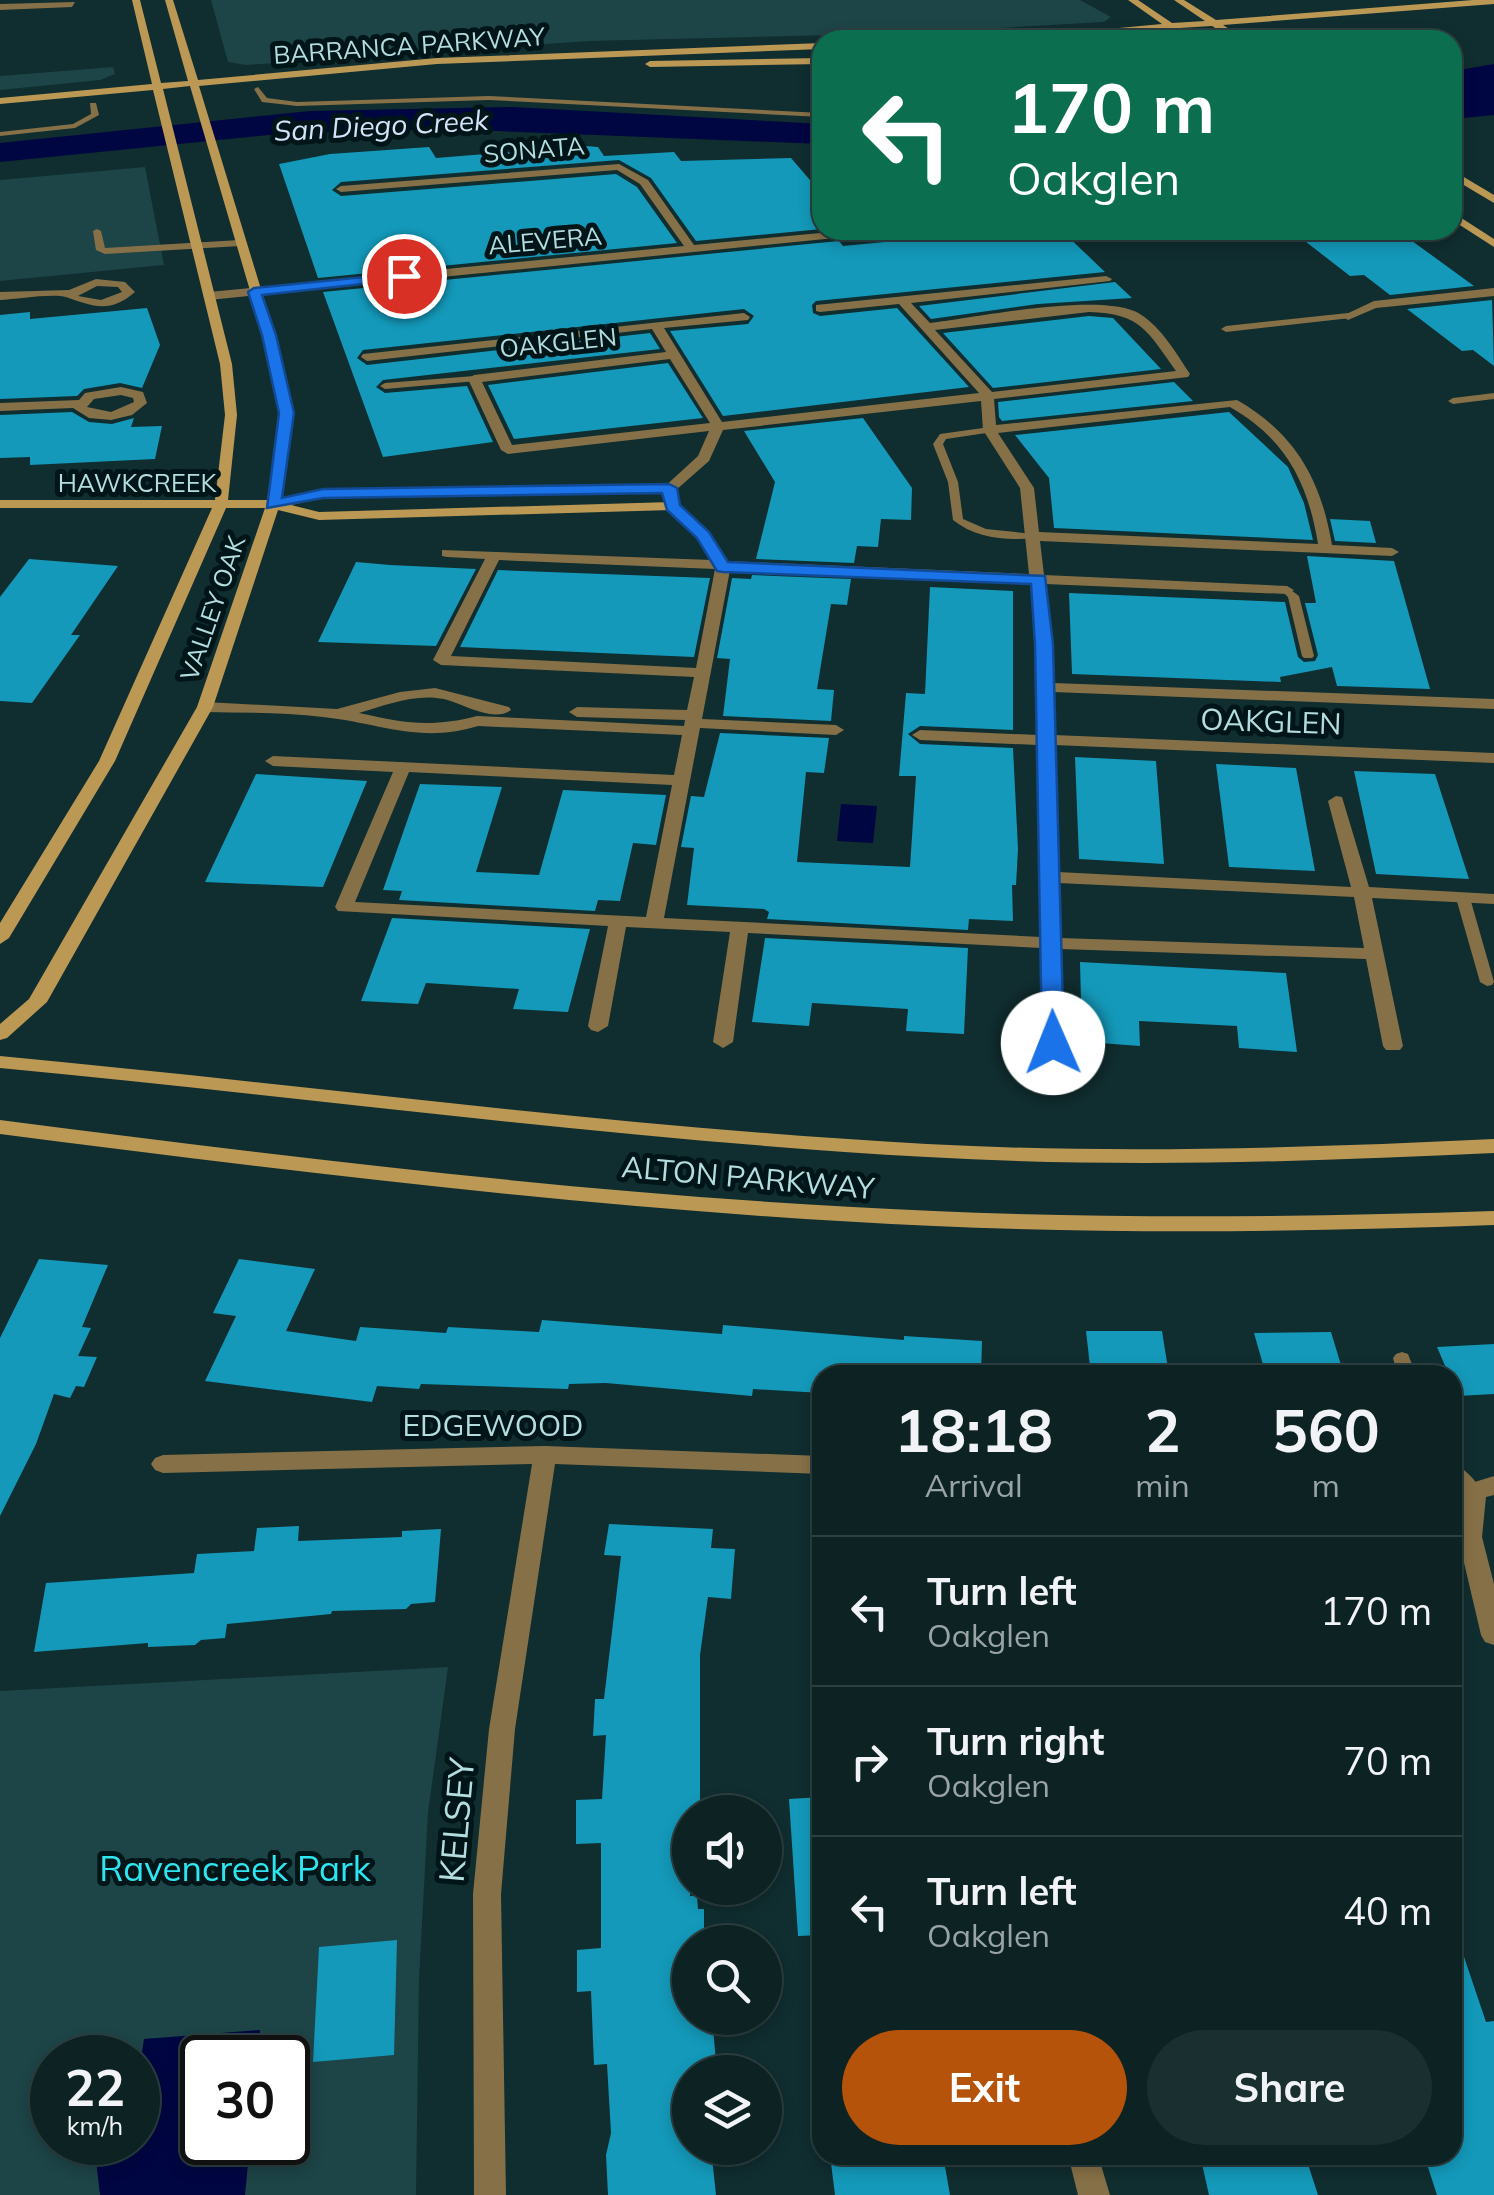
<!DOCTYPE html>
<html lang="en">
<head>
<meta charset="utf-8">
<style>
  body { margin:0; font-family:Mulish,sans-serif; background:#1a2f30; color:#f1f3f6; height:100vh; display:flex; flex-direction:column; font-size:38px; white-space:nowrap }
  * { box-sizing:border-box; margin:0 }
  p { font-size:32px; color:#9aa4a6 }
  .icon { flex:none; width:55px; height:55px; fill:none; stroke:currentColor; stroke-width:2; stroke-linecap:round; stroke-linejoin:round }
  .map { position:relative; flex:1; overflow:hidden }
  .details { position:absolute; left:812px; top:1365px; width:650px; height:800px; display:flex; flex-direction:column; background:#0c2223; border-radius:30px; box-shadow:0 5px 15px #0003,0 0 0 2px #2c3f41 }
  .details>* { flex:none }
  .guide { position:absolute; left:812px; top:30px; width:650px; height:210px; border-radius:30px; box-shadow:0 5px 15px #0003,0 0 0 2px #2c3f41; background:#0b6e4f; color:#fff; overflow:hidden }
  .fabs { position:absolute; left:672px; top:1795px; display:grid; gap:20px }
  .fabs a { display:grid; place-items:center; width:110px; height:110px; border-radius:50%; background:#0c2223; box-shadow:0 5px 15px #0003,0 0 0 2px #2c3f41; font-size:50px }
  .speed { position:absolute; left:30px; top:2035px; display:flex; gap:20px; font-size:50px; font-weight:700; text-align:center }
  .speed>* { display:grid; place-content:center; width:130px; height:130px; border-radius:50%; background:#0c2223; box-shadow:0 5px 15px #0003,0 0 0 2px #2c3f41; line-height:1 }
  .speed small { font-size:25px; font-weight:400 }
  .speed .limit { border:5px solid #111; border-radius:15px; background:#fff; color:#111 }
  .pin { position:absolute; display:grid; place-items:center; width:85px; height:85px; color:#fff; margin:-42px; border:5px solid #fff; border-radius:50%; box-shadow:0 2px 10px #0007 }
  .me { position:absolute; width:110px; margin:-55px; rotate:359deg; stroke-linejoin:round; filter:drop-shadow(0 0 8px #0008) }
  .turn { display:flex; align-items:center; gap:35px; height:210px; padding:0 30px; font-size:45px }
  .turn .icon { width:130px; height:130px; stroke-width:2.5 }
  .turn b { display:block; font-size:70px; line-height:85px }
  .eta { display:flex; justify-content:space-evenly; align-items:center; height:170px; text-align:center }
  .eta b { font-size:60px; font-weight:700; line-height:70px }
  .primary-button { display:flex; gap:20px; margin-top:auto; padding:20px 30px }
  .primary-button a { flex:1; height:115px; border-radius:60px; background:#b45309; color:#fff; font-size:40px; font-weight:700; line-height:115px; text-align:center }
  .primary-button a+a { background:#1a2f30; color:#f1f3f6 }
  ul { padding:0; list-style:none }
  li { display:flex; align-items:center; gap:30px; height:150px; padding:0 30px; border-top:2px solid #2c3f41 }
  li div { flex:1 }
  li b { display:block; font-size:38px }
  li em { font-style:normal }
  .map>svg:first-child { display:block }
  .green { fill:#1d4447; fill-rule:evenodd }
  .water { fill:#000642 }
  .building { fill:#1499ba }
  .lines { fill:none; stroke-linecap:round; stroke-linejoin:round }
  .lane { fill:#867047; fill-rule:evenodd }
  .street { fill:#867047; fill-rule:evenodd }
  .secondary { fill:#bc9855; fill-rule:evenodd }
  .route { fill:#1a73e8; stroke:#114b97; stroke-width:2.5 }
  .labels { text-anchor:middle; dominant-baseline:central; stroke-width:10; stroke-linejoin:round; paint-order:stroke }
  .far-street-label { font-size:25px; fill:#b3dcdf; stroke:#001517 }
  .far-water-label { font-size:28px; font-style:italic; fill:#d5e2f9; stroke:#001517 }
  .street-label { font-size:30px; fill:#b3dcdf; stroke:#001517 }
  .near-street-label { font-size:35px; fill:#b3dcdf; stroke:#001517 }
  .near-park-label { font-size:35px; fill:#2de6f1; stroke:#001517 }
</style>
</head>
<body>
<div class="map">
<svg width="1494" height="2195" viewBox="0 0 1494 2195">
  <rect width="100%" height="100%" fill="#102d2f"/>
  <g class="green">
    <path d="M211 0H1080L1111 17 1104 22 911 33 589 41 246 65 228 62Z"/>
    <path d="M113 67 115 74 100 80 0 90V76Z"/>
    <path d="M145 167 164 265 0 281V180Z"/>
    <path d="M448 1667 428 1813 419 1979 416 2195H0V1691ZM52 2058H138V2142H52ZM202 2058H288V2142H202Z"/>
  </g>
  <g class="water">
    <path d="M1494 64V115L1453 119V71Z"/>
    <path d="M513 107 822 124V144L448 129 289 133 0 162V143L310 111Z"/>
    <path d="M841 804 877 806 873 843 837 841Z"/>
    <path d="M260 2030 258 2057 202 2058V2142L250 2143 245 2195H100L94 2143 138 2142V2058L127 2057 128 2054 142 2052 144 2039Z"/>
  </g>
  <g class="building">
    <path d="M586 146 598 147 604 156 674 152 681 161 791 158 822 194V229L696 241 651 178 619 160 341 182 332 190 341 196 616 174 637 187 677 243 318 278 279 164 330 154 429 147 436 158Z"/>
    <path d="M1010 230H1061L1105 272 816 301 812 305 813 313 820 316 897 308 969 387 723 416 670 331 748 324 754 316 744 309 363 350 357 358 367 365 650 333 660 349 383 380 376 387 385 393 467 386 493 442 383 457 323 292 839 241 843 246Z"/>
    <path d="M1306 230H1397L1474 286 1390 295 1364 275 1350 276 1301 238 1314 237Z"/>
    <path d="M1115 282 1132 298 1038 304 931 319 919 306Z"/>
    <path d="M1492 300 1494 366 1473 350 1462 351 1407 309Z"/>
    <path d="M147 308 160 345 142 388 120 383 84 389 77 396 0 399V315L30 312V319Z"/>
    <path d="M1089 316 1113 318 1161 369 993 388 943 333Z"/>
    <path d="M668 363 703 418 514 439 488 385Z"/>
    <path d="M1174 382 1193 401 1002 421 999 417 998 402Z"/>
    <path d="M72 412 89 422 112 424 134 418 131 427 162 426 155 459 30 465V457L0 458V415Z"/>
    <path d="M1229 412 1288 467 1304 503 1313 540 1054 528 1049 478 1015 435Z"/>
    <path d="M863 418 912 488 911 520 881 519 878 547 857 546 854 563 756 559 775 482 744 431Z"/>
    <path d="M1330 519 1370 521 1376 543 1335 541Z"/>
    <path d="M1307 556 1394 561 1430 689 1337 686 1332 667 1280 677 1281 682 1072 674 1069 593 1285 602 1298 657 1304 662 1315 661 1318 655 1305 603H1316Z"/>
    <path d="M29 559 118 566 71 635H80L32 703 0 701V597Z"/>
    <path d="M356 562 390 565 476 569 436 646 318 642Z"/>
    <path d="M498 570 710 578 694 657 460 647Z"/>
    <path d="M752 575 851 579 847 605 831 604 817 689 834 690 831 721 723 716 730 659 717 658 732 578 751 579Z"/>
    <path d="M930 587 1013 591V730L920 726 908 734 920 744 1013 748 1018 849 1016 885H1012L1013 921 969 919 968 930 767 919 769 912 764 909 687 905 694 848 681 847 691 796 704 797 720 733 829 738 824 773 806 772 797 862 910 867 916 776H899L906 693 925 694Z"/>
    <path d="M1075 757 1156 761 1164 864 1079 859Z"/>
    <path d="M1216 764 1296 768 1315 871 1229 867Z"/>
    <path d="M1354 771 1435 774 1469 879 1376 874Z"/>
    <path d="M256 774 367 781 323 887 205 882Z"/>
    <path d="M420 784 502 787 476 872 539 875 563 790 666 795 656 845 633 843 620 901 598 900 595 911 399 900 402 891 383 890Z"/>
    <path d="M392 918 590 929 568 1012 513 1009 519 989 426 983 418 1004 361 1001Z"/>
    <path d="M765 938 968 948 964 1034 906 1031 908 1009 812 1003 809 1026 752 1022Z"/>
    <path d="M1080 962 1286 973 1297 1052 1239 1048 1237 1026 1139 1021 1140 1046 1087 1042 1082 1040Z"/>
    <path d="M39 1259 108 1265 82 1327 91 1328 78 1356 97 1357 84 1387 76 1386 70 1398 54 1394 36 1444 0 1516V1338Z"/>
    <path d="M239 1259 315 1269 286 1331 356 1341 360 1327 446 1333 448 1327 539 1332 542 1320 722 1334 723 1325 904 1340V1336L982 1341 981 1375H822V1393L753 1389 752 1396 606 1383 569 1384 568 1389 421 1384 419 1389 377 1386 372 1402 205 1381 236 1316 213 1313Z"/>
    <path d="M1086 1331H1162L1169 1375H1091Z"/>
    <path d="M1331 1332 1344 1375H1266L1254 1333Z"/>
    <path d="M1494 1344V1394L1458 1396 1452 1375H1449L1437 1347Z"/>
    <path d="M609 1524 713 1529 711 1548 735 1549 731 1599 708 1597 700 1655V1812H690V1896H697L698 1909H704V1942H690V2018H712L717 2072H690V2148H711L716 2195H608L606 2155 611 2133 607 2064 594 2065 591 1991 577 1992V1950L601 1948V1843L576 1844V1800L602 1799 606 1735 593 1736 595 1699H604L621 1556 604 1555Z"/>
    <path d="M299 1526 298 1541 402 1537V1531L441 1529 435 1602 411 1604 406 1609 332 1611 331 1614 227 1624 225 1638 201 1640 195 1645 148 1647V1643L34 1652 46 1583 194 1573 197 1554 254 1551 257 1528Z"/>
    <path d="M822 1797V1935L798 1936 789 1799Z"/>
    <path d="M1458 1939 1486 2022 1494 2021V2195H1437L1424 2155H1452V1940Z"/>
    <path d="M397 1940 394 2055 313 2062 319 1947Z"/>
    <path d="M830 2155H943L950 2195H835Z"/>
    <path d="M1200 2155H1305L1318 2195H1209Z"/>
  </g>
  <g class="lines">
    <g class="lane">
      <path d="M258 87 267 98 297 102 489 96 822 113V117L489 100 297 106 262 102 254 89Z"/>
      <path d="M90 103H96L99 115 75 128 0 136V132L73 124 91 114Z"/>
      <path d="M97 229 101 231 105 248 240 240 244 243 240 246 105 254 96 250 93 231Z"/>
      <path d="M1348 313 1352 316 1351 318 1226 332 1221 329 1226 326Z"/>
      <path d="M474 376 477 377V381L385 389 380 386 385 383Z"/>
      <path d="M1494 393V399L1453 404 1448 401 1453 398Z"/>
      <path d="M990 427 993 428V432L946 439 943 444 958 482 963 519 986 529 1034 534V538C1006 541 975 538 953 520L948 482 933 444 940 434Z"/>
      <path d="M1287 587 1299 596 1314 656 1312 658H1304L1302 656 1288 597 1281 590Z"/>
      <path d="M1463 894 1470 898 1494 982 1492 985 1487 986 1480 982 1456 898Z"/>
      <path d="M1402 1352 1408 1354 1416 1375H1398L1393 1358 1396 1354Z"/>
      <path d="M1452 1463C1464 1467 1477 1482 1483 1492L1480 1497C1467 1501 1461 1490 1452 1482Z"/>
    </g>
    <g class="street">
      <path d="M75 2 72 7 0 10V4Z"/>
      <path d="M619 164 648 180 694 245 852 230H892L886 233 209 300 203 296 209 292 684 246 640 184 617 170 341 192 336 189 341 186Z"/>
      <path d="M1106 276 1112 279 1110 281 911 303 930 323C975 318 1103 291 1140 314 1162 328 1176 353 1190 374L1188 377 994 399 996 425 1237 400C1296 434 1321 480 1332 545L1392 548 1399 552 1392 556 1040 541 1044 575 1287 586 1294 590 1287 594 1045 584 1053 683 1494 699V709L1053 692 1054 735 1494 753V763L1054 745 1058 872 1351 887 1328 801 1336 796 1342 797 1369 887 1494 894V904L1372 898 1403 1046 1400 1050H1386L1383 1046 1366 959 1060 949 1063 1043 1053 1049 1043 1043 1042 948 748 933 733 1042 723 1048 713 1042 730 932 626 927 608 1026 598 1032 591 1030 588 1026 608 926 338 911 335 907 393 772 273 766 265 761 273 756 674 775 682 735 478 726C420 744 380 723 323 717 284 712 244 713 205 712L197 707 205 702 337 709 400 692 435 688 509 707 511 710C493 723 464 704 444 699 416 693 385 705 359 713 404 723 431 728 477 716L684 726 685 720 577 717 569 712 577 707 687 710 694 677 441 665 433 660 485 559 447 557 442 556V550L712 560 697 538 667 509 662 489 698 456 709 431 508 454 501 450 468 379 474 375 666 352 652 329 367 361 361 357 363 354 744 313 750 317 748 320 664 328 722 422 979 393 899 304 820 312 816 311V305ZM1089 312C1141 313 1148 332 1176 371L992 392 935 330ZM670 359 710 423 512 445 482 382ZM981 401 983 430 1020 488 1029 574 726 561 708 532 679 505 676 490 709 461 723 430ZM1230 407C1286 439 1308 483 1318 544L1039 532 1034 488 998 433ZM499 560 715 569 696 668 451 656ZM730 570 1030 583 1036 644 1038 735 920 730 912 735 920 740 1038 745 1041 937 664 918 700 728 836 735 844 730 836 725 702 719ZM409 772 672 785 646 917 355 902ZM1058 883 1354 897 1364 948 1060 938Z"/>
      <path d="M96 279 125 282 135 292C110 314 92 306 66 297 53 293 16 299 0 300V292L69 290ZM97 286 118 287 122 292 101 300 78 296Z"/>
      <path d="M1494 288V296L1376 308 1348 320 1342 316 1374 301Z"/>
      <path d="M121 387 143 392 147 403 132 415 111 420 89 418 73 408 0 411V403L79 400 85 393ZM121 395 133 398 134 402 111 412 87 407 94 399Z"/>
      <path d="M545 1446 822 1456V1474L555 1464 515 1729 501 1894 506 2195H474L473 1894 489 1729 532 1464 163 1473 155 1470 151 1464 155 1458 163 1455Z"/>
      <path d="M1494 1476V1495L1486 1497 1482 1537 1494 1584V1645L1485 1642 1481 1635 1458 1537 1462 1492 1465 1485Z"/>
      <path d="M1068 2155H1098L1110 2195H1078Z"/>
    </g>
    <g class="secondary">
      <path d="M132 0H140L161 83 188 81 165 0H173L198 80 437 58 822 43V49L437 64 199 86 275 335 293 413 281 498 323 490 669 485 676 489 674 492 323 498 291 505 319 512 672 502 679 506 672 510 319 520 278 510 213 707 47 1002 7 1038 0 1040V1024L29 999 197 707 265 508H226L115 761 9 938 0 944V923L99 761 212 508H0V500H215L225 415 220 364 153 90 0 104V98L152 84ZM190 86 263 335 281 413 267 500H228L237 415 232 364 163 89Z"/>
      <path d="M1128 0H1138L1172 23 1205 21 1174 0H1184L1216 20 1473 0H1494V4L1223 25 1246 40H1235L1212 26 1179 28 1176 33 1169 29 990 40 1162 24Z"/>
      <path d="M822 58V64L650 67 645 64 650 61Z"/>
      <path d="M1452 170 1494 195V203L1452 178Z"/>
      <path d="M1452 212 1494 239V247L1452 220Z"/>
      <path d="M0 1056C309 1085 617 1127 927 1144 1116 1154 1305 1148 1494 1139V1153C1305 1162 1116 1168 927 1157 617 1140 309 1097 0 1068Z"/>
      <path d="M0 1120C310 1160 621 1198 934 1211 1121 1219 1307 1217 1494 1211V1225C1307 1232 1121 1234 934 1226 621 1212 310 1174 0 1134Z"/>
    </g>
  </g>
  <path class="route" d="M404 273 410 276 408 279 262 295 276 335 294 413 282 498 323 489 669 484 677 488 680 505 709 532 728 562 1045 576 1053 644 1064 1043 1061 1048H1045L1042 1043 1035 644 1031 584 723 572 717 571 697 538 667 510 662 493 323 498 267 508 279 413 262 335 248 292 254 288Z"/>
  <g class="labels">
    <g class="far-street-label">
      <text transform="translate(409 45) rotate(-4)">BARRANCA PARKWAY</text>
      <text transform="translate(534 149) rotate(-5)">SONATA</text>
      <text transform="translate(545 240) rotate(-5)">ALEVERA</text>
      <text transform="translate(558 342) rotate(-6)">OAKGLEN</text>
      <text x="137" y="482">HAWKCREEK</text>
      <text transform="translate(212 608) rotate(-71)">VALLEY OAK</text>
    </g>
    <g class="far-water-label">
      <text transform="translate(381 125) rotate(-3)">San Diego Creek</text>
    </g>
    <g class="street-label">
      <text transform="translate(1271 721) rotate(2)">OAKGLEN</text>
      <text transform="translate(748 1177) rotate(5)">ALTON PARKWAY</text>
      <text x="493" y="1425">EDGEWOOD</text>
    </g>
    <g class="near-street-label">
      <text transform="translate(456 1820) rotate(-85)">KELSEY</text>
    </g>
    <g class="near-park-label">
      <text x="235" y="1868">Ravencreek Park</text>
    </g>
  </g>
</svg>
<div class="fabs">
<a><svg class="icon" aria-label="sound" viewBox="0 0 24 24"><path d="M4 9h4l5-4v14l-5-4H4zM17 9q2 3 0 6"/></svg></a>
<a><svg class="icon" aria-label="search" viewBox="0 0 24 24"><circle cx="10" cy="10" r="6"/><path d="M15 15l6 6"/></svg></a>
<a><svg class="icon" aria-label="layers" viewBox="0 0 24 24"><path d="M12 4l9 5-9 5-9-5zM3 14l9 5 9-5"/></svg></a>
</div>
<div class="speed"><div>22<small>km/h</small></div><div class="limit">30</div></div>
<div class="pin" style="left:404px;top:276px;background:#d93025"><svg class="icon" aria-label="arrive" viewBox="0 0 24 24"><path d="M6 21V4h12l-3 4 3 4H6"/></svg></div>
<svg class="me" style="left:1053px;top:1043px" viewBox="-20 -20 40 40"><circle r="19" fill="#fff"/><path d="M0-13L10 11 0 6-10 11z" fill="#1a73e8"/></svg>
<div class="guide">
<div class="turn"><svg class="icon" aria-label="left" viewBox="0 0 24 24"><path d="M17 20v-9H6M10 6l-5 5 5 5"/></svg><div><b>170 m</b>Oakglen</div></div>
</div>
<section class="details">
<div class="eta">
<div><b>18:18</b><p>Arrival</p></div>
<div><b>2</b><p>min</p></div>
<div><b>560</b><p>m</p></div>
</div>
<ul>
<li><svg class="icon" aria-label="left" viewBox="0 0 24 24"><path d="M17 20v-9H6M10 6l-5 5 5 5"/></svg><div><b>Turn left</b><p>Oakglen</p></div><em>170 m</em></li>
<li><svg class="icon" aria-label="right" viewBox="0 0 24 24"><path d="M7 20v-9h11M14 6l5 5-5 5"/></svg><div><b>Turn right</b><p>Oakglen</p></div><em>70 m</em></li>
<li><svg class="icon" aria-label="left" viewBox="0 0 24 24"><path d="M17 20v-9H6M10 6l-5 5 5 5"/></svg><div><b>Turn left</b><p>Oakglen</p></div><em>40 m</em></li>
</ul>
<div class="primary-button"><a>Exit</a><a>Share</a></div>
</section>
</div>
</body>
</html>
